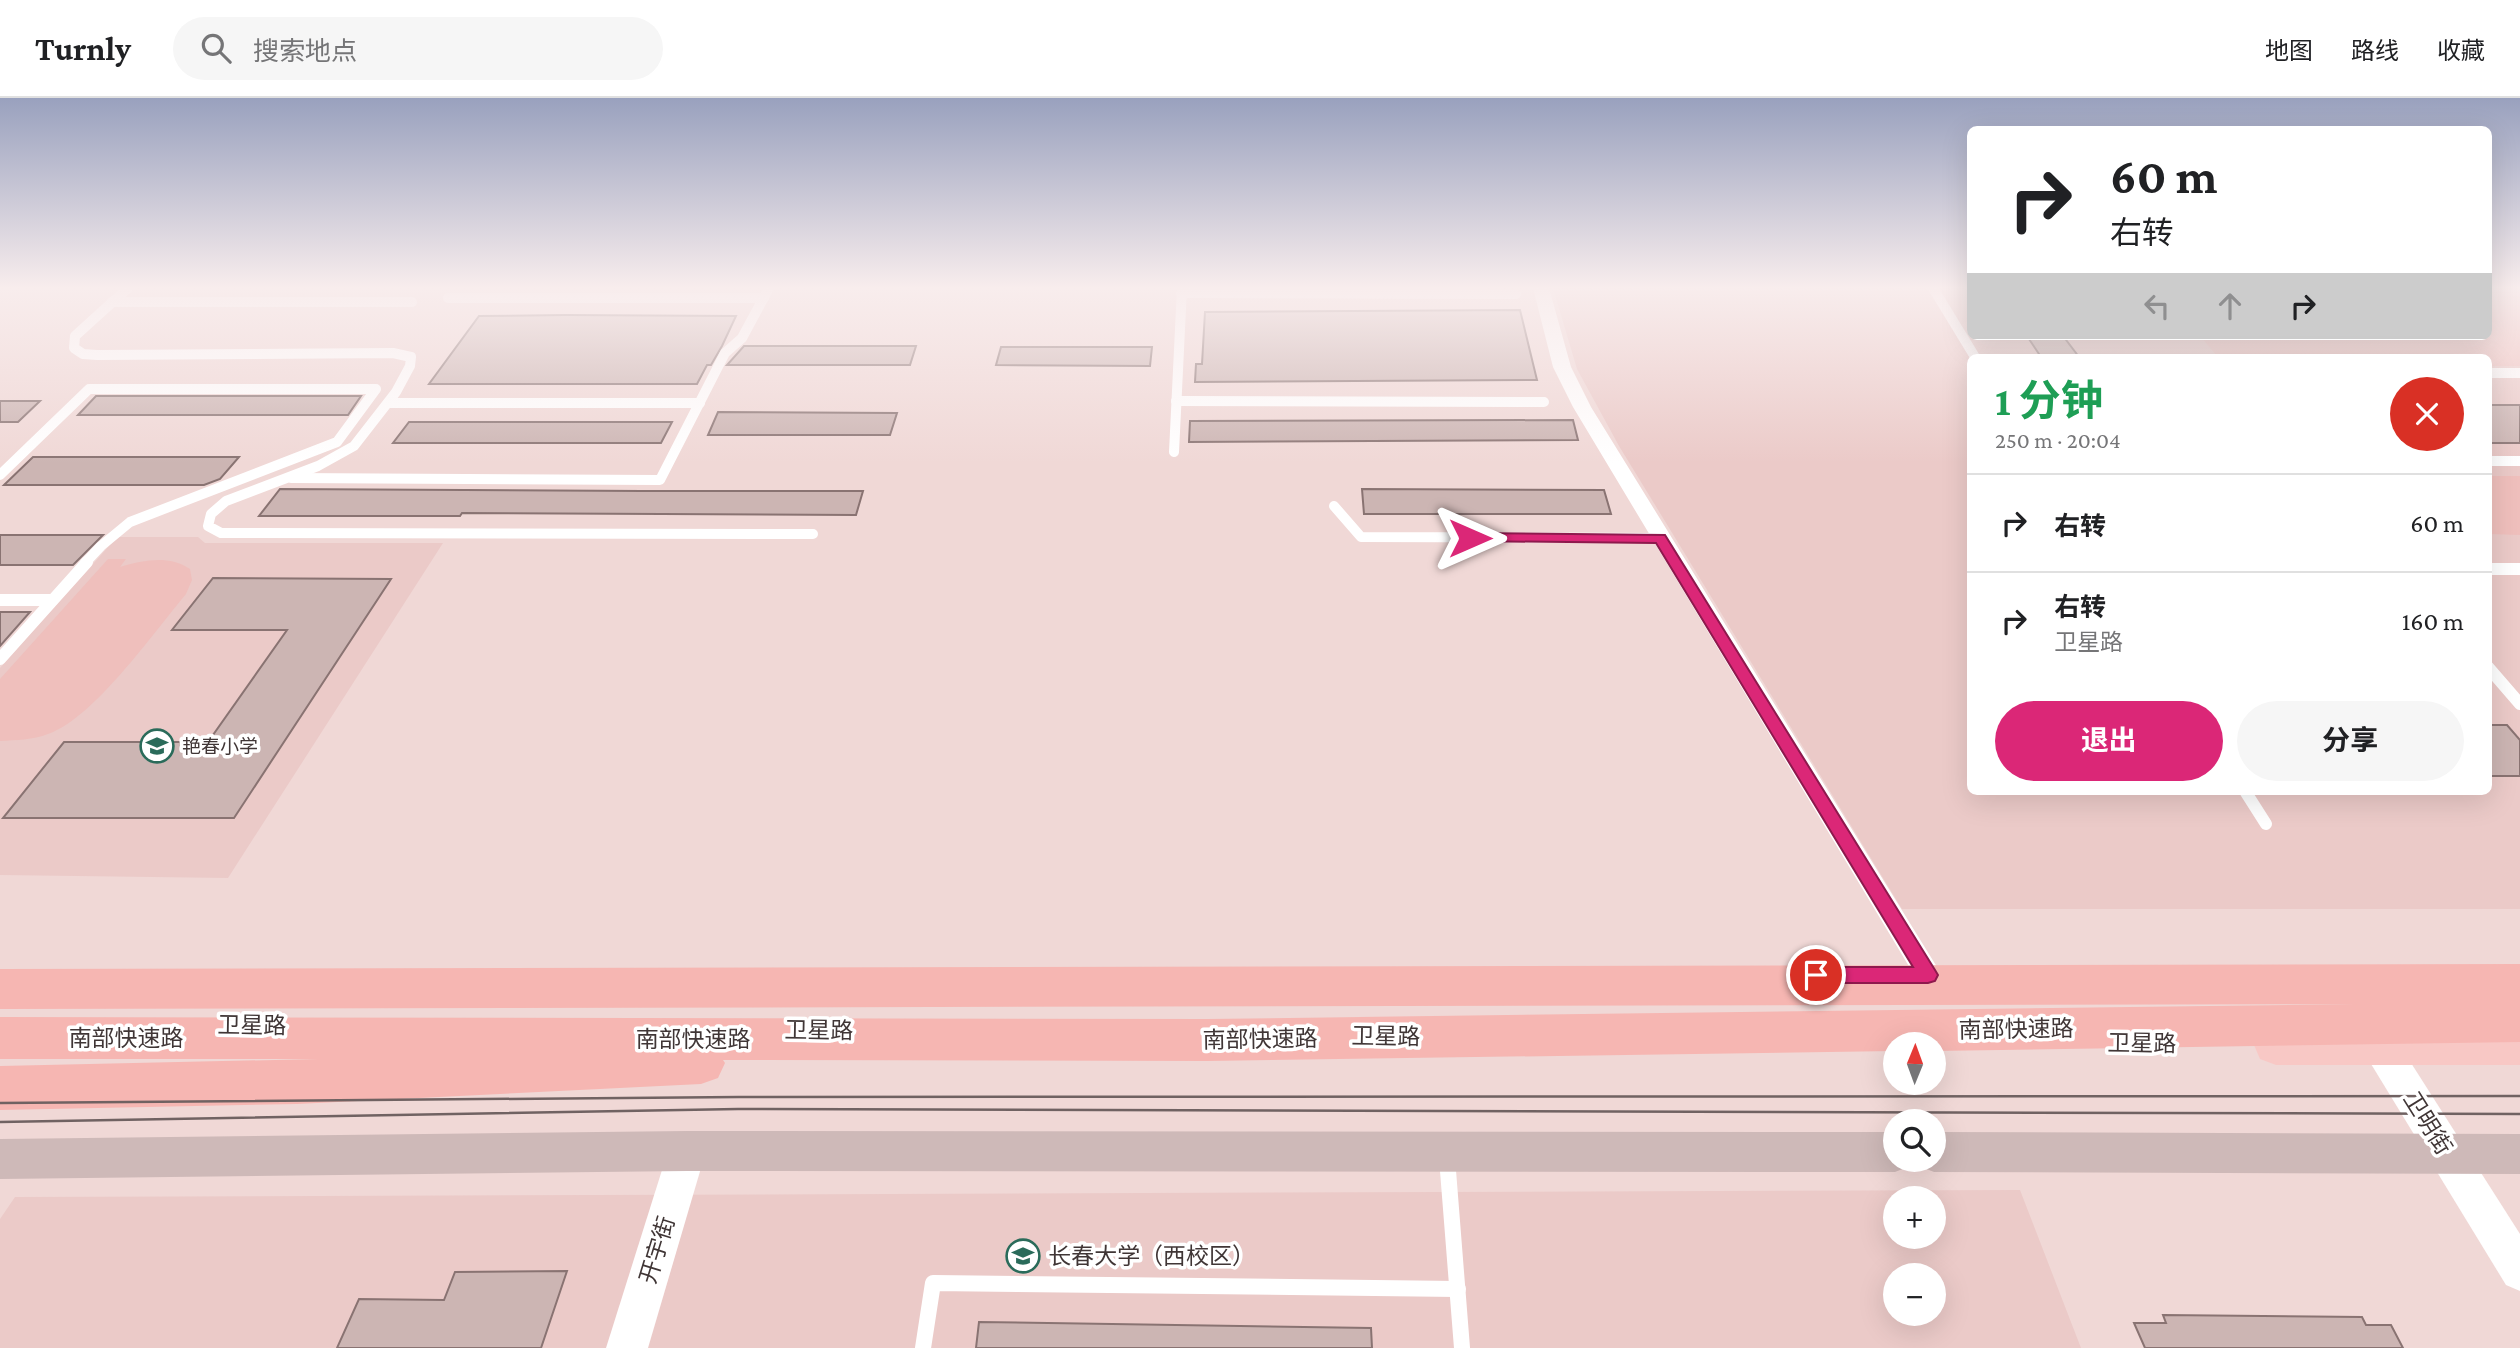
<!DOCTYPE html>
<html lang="zh">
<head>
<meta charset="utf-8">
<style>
  body { margin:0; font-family:"Crimson Pro","Noto Sans SC",serif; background:#f6f6f6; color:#202124; height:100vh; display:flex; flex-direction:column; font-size:26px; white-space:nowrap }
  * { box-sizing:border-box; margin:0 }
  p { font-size:23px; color:#757577 }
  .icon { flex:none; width:38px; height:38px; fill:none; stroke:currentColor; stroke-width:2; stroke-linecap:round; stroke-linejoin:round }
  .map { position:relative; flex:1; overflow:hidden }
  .panel { position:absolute; left:1967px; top:256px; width:525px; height:441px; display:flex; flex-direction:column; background:#fff; border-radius:10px; box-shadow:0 7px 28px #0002 }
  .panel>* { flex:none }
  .hud { position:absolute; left:1967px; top:28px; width:525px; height:214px; border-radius:10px; box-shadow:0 7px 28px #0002; background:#fff; color:#202124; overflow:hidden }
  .needle { width:46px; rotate:1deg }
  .controls { position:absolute; left:1883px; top:934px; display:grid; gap:14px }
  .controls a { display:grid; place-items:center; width:63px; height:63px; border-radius:50%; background:#fff; box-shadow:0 7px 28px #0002; font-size:35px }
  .pin { position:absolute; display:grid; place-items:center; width:60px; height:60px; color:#fff; margin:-30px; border:4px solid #fff; border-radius:50%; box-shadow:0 2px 7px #0007 }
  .me { position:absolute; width:77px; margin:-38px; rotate:90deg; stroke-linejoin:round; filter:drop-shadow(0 0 5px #0008) }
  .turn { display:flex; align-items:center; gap:24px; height:147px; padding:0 28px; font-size:32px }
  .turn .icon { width:91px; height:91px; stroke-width:2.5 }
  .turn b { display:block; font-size:49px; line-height:60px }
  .lanes { display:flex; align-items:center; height:66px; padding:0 28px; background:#0003; justify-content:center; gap:35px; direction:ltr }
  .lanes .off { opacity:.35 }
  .round { display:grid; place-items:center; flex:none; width:74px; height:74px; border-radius:37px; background:#f6f6f6 }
  .head { display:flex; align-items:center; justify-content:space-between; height:119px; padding:0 28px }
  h1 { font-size:42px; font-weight:700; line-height:52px; color:#1e9e55 }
  .primary-button { display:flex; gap:14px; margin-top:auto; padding:14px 28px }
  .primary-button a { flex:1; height:80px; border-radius:42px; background:#db2777; color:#fff; font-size:28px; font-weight:700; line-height:80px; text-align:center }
  .primary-button a+a { background:#f6f6f6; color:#202124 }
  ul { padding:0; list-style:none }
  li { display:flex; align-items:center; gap:21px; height:98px; padding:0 28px; border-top:2px solid #e0e0e0 }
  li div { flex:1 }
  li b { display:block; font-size:26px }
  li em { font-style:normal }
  header { display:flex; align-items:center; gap:42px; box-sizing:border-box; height:98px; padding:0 35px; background:#fff; border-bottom:2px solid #e0e0e0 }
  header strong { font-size:33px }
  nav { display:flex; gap:38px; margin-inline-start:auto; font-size:24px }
  .search { width:490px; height:63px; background:#f6f6f6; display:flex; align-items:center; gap:18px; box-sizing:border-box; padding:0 24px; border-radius:38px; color:#757577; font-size:26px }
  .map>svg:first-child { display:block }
  .built { fill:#ebcac8; fill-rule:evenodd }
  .green { fill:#efbfbc }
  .building { fill:#ccb5b3; stroke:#897372; stroke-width:2 }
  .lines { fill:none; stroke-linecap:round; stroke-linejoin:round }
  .service-far2 { stroke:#fff; stroke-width:10 }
  .service-far1 { stroke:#fff; stroke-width:12 }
  .service { stroke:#fff; stroke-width:16 }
  .minor { fill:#fff; fill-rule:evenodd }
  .tertiary { fill:#fff; fill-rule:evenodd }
  .secondary { fill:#ceb9b8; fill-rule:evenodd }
  .primary { fill:#f8c8c5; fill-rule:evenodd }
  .trunk { fill:#f6b6b2; fill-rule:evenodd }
  .tram { stroke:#706262; stroke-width:2.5 }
  .route { fill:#db2777; stroke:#8e194d; stroke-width:2 }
  .labels { text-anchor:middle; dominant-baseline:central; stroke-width:7; stroke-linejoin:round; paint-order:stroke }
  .poi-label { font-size:19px; fill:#403636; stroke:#fff; text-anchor:start }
  .near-street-label { font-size:23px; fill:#403636; stroke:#fff }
  .near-poi-label { font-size:23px; fill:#403636; stroke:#fff; text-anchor:start }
</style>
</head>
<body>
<header>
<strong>Turnly</strong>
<div class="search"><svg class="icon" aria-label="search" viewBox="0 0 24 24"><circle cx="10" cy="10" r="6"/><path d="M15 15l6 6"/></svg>搜索地点</div>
<nav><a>地图</a><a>路线</a><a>收藏</a></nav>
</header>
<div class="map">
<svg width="2520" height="1250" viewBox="0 0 2520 1250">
  <rect width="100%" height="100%" fill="#f0d8d6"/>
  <g class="built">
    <path d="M1553 190H1970V238H2488L2489 190H2520V811H1902L1619 348 1577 271ZM1970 259H2488V693H1970Z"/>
    <path d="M117 439H198L205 445H443L228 780 0 777V570Z"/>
    <path d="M2020 1092 2081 1250H0V1121L15 1099ZM1895 1101H1934V1139H1895ZM1895 1178H1934V1216H1895Z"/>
  </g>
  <g class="green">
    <path d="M2489 190H2520V268H2489L2488 259H2218L2200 238H2488Z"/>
    <path d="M2489 378H2520V437L2489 436Z"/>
    <path d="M108 461H126L120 469C144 462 169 457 190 471L192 482 186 496C154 534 93 621 48 636 33 642 16 642 0 643V581Z"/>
  </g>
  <g class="building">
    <path d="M1520 212 1537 282 1195 284 1196 266H1202L1205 214Z"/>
    <path d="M479 218 566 217 736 218 722 248 711 267H707L697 286H429Z"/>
    <path d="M2027 238H2063L2079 259H2041Z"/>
    <path d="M744 248H916L910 267H727Z"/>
    <path d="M1001 249H1152L1150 268 996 267Z"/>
    <path d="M96 298H361L348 317H78Z"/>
    <path d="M0 303H40L18 324H0Z"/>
    <rect x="2488" y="307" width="32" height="38"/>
    <path d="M718 314 897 315 890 337H708Z"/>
    <path d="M1573 322 1578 342 1189 344 1190 323Z"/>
    <path d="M409 324H672L661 345H393Z"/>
    <path d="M33 359H239L220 381 204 387H4Z"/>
    <path d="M280 391 642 393H863L856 417 462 415 460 418H259Z"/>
    <path d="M1362 391 1604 392 1611 416H1364Z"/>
    <path d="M0 437H103L73 467H0Z"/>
    <path d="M213 480 391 481 234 720H3L64 644H208L287 532H172Z"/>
    <path d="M0 514H30L0 548Z"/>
    <path d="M2488 627H2507L2520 642V678H2488Z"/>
    <path d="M567 1173 541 1250H337L359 1201 444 1202 455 1174Z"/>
    <path d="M2163 1217 2362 1219 2366 1227H2391L2403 1250H2145L2134 1225H2166Z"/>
    <path d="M979 1224 1371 1230 1372 1250H976Z"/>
  </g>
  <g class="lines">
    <g class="service-far2">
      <path d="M128 190 75 238 74 250 83 256 97 257 393 255 411 259 410 268 396 294 354 348 318 368 226 403 211 416 208 428 221 435 813 436"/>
      <path d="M1933 190 1975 259"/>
      <path d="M1181 195 1516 196"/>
      <path d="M448 200H764"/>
      <path d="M112 204H412"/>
      <path d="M2488 275H2520"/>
      <path d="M1176 303 1544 304"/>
      <path d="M389 305H700"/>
      <path d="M1174 354 1182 190"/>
      <path d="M2488 363H2520"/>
      <path d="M0 377 89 291H376L337 344 130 424 101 448 85 465"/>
      <path d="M291 380 660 382 725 255 742 240 769 190"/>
      <path d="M1334 408 1361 439 1660 440"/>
    </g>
    <g class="service-far1">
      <path d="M2488 471H2520"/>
      <path d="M0 502H52"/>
      <path d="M0 561 87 464"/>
      <path d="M2488 569 2520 606"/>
      <path d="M2245 693 2266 726"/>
    </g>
    <g class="service">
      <path d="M1447 1060 1462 1250"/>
      <path d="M923 1250 933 1185 1458 1191"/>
    </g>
    <path class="minor" d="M1533 190H1549L1571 269 1591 309 1937 869 1941 877 1937 885 1928 888 1919 885 1573 309 1553 269Z"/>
    <g class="tertiary">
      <path d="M2370 916 2383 921 2520 1136V1193L2506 1187 2357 943 2352 932 2357 921Z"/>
      <path d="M687 1035 701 1040 706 1053 648 1250H606L668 1053 673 1040Z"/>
    </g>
    <g class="secondary">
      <path d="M687 1033 1895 1034V1062H1913L1910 1068 1895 1074 687 1073 0 1081V1041Z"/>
      <path d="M1934 1034 2520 1036V1076L1934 1074 1919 1068 1916 1062H1934Z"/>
    </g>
    <path class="primary" d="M2276 927H2520V967H2276L2260 961 2254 947 2260 933Z"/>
    <path class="trunk" d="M2520 866V944L1934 953V947H1895V953L1207 963 723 962 725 965 718 980 701 986 297 1006 0 1012V968L318 961H0V919L1207 921 2356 906 0 911V871Z"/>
    <g class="tram">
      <path d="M0 1005 739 999 2520 998"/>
      <path d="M0 1024 738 1011 2520 1016"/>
    </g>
  </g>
  <linearGradient id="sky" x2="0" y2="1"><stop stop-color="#99a1be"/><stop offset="0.52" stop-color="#f8eded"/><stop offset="1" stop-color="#f8eded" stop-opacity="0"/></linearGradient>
  <rect width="2520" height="365" fill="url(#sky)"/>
  <path class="route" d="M1470 435 1665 437 1935 872 1938 877 1935 883 1928 885H1816L1810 883 1807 877 1810 871 1816 869H1913L1656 445 1465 443V436Z"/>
  <defs>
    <symbol id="school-ring" viewBox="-11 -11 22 22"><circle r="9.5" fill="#fff" stroke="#2a6b5a" stroke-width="1.5"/><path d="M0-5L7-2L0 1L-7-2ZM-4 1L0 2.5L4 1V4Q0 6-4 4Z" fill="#2a6b5a"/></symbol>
    <symbol id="university-ring" viewBox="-11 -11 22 22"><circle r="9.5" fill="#fff" stroke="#2a6b5a" stroke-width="1.5"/><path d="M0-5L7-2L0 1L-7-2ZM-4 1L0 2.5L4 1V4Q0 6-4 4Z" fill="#2a6b5a"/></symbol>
  </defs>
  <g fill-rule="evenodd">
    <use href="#school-ring" x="138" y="629" width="38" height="38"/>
    <use href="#university-ring" x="1004" y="1139" width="38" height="38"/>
  </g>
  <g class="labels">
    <g class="poi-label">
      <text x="182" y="648">艳春小学</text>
    </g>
    <g class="near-street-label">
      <text transform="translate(252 927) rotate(1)">卫星路</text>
      <text transform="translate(2016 931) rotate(-1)">南部快速路</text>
      <text transform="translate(819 932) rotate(1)">卫星路</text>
      <text transform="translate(1386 938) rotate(1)">卫星路</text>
      <text x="126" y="940">南部快速路</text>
      <text x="693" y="941">南部快速路</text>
      <text transform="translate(1260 941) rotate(-1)">南部快速路</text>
      <text transform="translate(2142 945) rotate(1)">卫星路</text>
      <text transform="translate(2428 1025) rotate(58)">卫明街</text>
      <text transform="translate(657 1152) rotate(-73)">开宇街</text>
    </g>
    <g class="near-poi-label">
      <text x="1048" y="1158">长春大学（西校区）</text>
    </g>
  </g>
</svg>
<div class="controls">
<a><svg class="needle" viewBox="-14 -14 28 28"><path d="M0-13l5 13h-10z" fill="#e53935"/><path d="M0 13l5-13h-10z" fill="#757577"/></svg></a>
<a><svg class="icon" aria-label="search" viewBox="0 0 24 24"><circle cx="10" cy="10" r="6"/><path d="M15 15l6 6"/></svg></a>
<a>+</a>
<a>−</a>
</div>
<div class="pin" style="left:1816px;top:877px;background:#d93025"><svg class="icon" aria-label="arrive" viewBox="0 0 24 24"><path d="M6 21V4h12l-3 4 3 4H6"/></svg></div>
<svg class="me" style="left:1470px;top:440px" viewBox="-20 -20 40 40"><path d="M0-17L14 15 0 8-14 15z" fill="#db2777" stroke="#fff" stroke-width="4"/></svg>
<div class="hud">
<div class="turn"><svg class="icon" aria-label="right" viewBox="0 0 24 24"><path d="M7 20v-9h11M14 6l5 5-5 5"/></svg><div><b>60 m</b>右转</div></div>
<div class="lanes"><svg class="icon off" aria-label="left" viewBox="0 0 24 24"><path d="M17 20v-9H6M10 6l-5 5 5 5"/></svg><svg class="icon off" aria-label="ahead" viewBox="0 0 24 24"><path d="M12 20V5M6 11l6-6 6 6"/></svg><svg class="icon" aria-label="right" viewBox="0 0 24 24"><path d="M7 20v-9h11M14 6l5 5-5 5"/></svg></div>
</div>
<section class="panel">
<div class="head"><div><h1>1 分钟</h1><p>250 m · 20:04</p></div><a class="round" style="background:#d93025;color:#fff"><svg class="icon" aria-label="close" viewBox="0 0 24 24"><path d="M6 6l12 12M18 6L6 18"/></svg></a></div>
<ul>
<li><svg class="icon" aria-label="right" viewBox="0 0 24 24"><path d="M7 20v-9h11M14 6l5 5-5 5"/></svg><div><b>右转</b></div><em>60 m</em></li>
<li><svg class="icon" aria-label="right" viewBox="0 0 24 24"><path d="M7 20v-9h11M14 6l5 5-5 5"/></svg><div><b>右转</b><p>卫星路</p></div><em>160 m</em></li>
</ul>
<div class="primary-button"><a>退出</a><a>分享</a></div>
</section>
</div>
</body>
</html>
